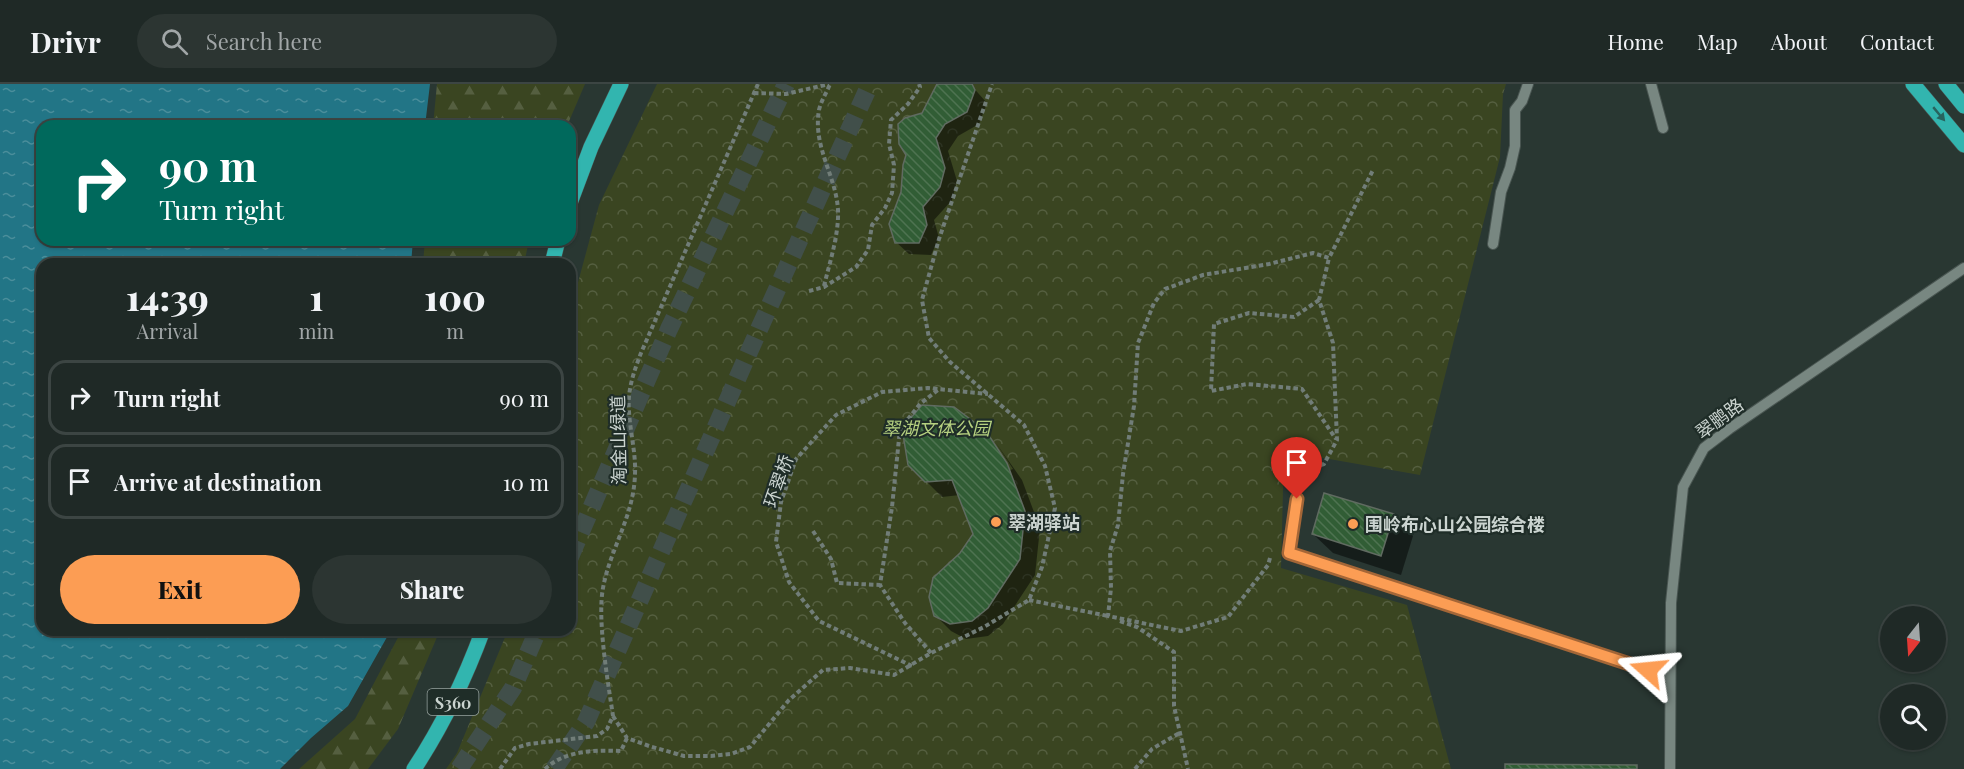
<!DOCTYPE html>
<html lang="en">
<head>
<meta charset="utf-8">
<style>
  body { margin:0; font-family:"Playfair Display","Noto Sans SC",serif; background:#2c3532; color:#f1f3f6; height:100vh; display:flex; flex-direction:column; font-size:22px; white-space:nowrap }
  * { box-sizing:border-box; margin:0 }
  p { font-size:20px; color:#a1a6a7 }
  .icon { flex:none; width:33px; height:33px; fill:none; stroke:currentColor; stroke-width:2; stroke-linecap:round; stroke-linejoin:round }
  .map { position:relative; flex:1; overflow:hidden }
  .side { position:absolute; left:36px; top:174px; width:540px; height:378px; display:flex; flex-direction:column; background:#1f2926; border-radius:18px; box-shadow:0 2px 4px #0004,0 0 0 2px #3c4543 }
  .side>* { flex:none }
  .guide { position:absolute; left:36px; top:36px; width:540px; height:126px; border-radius:18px; box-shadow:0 2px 4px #0004,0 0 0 2px #3c4543; background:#00695c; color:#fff; overflow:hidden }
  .needle { width:39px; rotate:197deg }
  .fabs { position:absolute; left:1880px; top:522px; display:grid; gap:12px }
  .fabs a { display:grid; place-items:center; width:66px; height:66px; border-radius:50%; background:#1f2926; box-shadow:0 2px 4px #0004,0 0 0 2px #3c4543; font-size:30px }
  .pin { position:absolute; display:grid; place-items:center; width:51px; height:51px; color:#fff; margin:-62px -26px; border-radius:50% 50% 50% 0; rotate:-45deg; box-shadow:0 0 6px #0007 }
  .pin .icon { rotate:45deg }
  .me { position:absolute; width:66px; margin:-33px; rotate:288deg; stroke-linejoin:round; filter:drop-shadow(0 0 4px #0008) }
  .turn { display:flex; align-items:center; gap:21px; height:126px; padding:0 24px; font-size:27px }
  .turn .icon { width:78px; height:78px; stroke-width:2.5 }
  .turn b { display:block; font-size:42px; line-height:51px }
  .eta { display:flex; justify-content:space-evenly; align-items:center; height:102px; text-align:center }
  .eta b { font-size:36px; font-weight:800; line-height:42px }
  .cta { display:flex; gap:12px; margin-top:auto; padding:12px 24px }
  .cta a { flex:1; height:69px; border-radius:36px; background:#fc9d54; color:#111; font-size:24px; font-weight:800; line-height:69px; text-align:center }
  .cta a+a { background:#2c3532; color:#f1f3f6 }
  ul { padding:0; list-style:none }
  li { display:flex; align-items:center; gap:18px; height:75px; margin:0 12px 9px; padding:0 12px; border:3px solid #3c4543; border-radius:18px }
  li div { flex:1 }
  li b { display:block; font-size:22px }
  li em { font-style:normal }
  header { display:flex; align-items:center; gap:36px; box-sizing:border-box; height:84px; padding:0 30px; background:#1f2926; border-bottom:2px solid #3c4543 }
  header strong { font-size:28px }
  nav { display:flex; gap:33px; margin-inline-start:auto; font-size:21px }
  .search { width:420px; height:54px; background:#2c3532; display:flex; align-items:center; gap:15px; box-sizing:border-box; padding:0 21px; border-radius:33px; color:#a1a6a7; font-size:22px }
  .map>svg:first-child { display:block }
  .forest { fill:url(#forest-firs) }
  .park { fill:url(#park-crowns) }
  .water { fill:url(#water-ripples) }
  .shadow { fill:#0007 }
  .building { fill:url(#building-back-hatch); stroke:#606b61; stroke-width:1.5 }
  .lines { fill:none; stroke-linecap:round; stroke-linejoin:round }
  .highway-tunnel { stroke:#414f4a; stroke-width:18; stroke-dasharray:18 9; stroke-linecap:butt }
  .minor-casing { stroke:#495551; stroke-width:12 }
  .major-casing { stroke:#495551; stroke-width:16 }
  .path { stroke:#717d78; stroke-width:4; stroke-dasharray:4.5 3; stroke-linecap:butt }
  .minor { stroke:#788781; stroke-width:10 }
  .major { stroke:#32b5af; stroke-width:15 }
  .oneway { fill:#27635e }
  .route-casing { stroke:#a46637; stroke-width:15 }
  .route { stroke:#fc9d54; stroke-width:10 }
  .poi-dot { fill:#fc9d54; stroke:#1f2d28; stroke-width:2 }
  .labels { text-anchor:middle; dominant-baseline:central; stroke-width:4.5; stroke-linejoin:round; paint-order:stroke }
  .shield { fill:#1f2d28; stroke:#97a29e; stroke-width:1.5 }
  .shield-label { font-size:16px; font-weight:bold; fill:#cbd4d0 }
  .street-label { font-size:18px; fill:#cbd4d0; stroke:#1f2d28 }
  .park-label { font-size:18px; font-style:italic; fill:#b6d180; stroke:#1f2d28 }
  .poi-label { font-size:18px; font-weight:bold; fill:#cbd4d0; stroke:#1f2d28; text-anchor:start }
</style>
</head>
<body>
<header>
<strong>Drivr</strong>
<div class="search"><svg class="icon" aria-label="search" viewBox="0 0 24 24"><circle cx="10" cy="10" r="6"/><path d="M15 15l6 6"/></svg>Search here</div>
<nav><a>Home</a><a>Map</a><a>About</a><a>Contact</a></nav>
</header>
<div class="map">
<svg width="1964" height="685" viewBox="0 0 1964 685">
  <defs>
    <pattern id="forest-firs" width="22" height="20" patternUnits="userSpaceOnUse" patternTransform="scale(1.5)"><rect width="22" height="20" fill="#3a4521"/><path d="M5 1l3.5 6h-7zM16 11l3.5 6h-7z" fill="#555f40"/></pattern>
    <pattern id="park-crowns" width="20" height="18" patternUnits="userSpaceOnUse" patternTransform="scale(1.5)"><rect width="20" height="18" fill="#3a4521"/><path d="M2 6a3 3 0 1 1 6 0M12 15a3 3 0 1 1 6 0" fill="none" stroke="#555f40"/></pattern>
    <pattern id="water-ripples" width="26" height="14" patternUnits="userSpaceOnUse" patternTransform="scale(1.5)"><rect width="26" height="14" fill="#227586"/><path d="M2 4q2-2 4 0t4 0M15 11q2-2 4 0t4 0" fill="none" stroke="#4b8e9b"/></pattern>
    <pattern id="building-back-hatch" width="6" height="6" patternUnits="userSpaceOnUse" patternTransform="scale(1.5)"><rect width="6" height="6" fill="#315d35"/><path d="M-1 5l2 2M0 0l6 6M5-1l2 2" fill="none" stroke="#4e7351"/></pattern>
  </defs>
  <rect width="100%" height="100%" fill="#293732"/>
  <g class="forest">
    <path d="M437 0H585L567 42H433Z"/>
    <path d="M425 156H529L524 180H423Z"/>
    <path d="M402 546H440L398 645 368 685H299L355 635Z"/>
  </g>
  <path class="park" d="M657 0H1506L1503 10 1500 73 1420 391 1284 367 1281 484 1407 521 1451 685H446L457 669 508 546H570V228L599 121Z"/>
  <path class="water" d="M0 0H430L425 42H42V156H413L411 180H42V546H391L348 622 311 654 280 685H0Z"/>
  <g class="shadow">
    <path d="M938 0H970L987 19 979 40 958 52 948 67 957 97 952 116 934 136 939 154 931 171 909 170 896 158 902 108 923 30Z"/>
    <path d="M985 348 991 354H989L1010 386 1013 385 996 359 1022 396 1040 444 1035 491 1003 540 988 552 966 555 951 547 935 531 962 470 975 450 960 411 942 413 910 381Z"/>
    <path d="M1393 432 1413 452 1401 491 1333 469 1313 450Z"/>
  </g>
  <g class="building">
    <path d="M937 0H972L975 6 967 28 945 40 936 54 945 84 940 103 923 123 927 141 919 159H895L889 140 901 108 903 81 906 71 899 60 898 40 905 34 922 29Z"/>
    <path d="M922 321 954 323 986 347 1007 379 1025 427 1020 475 988 524 972 537 950 540 934 532 929 513 933 494 960 469 973 450 952 396 925 398 908 381 902 344Z"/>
    <path d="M1324 409 1394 430 1381 472 1312 450Z"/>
    <path d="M1505 680 1637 681V685H1505Z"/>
  </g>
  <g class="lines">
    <g class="highway-tunnel">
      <path d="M570 473 669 245 786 0"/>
      <path d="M459 685 513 604 538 546"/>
      <path d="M554 685 586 638 760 243 870 0"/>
    </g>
    <defs>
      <g id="minor">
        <path d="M1651 0 1663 44"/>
        <path d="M1493 160 1501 108 1510 84 1515 62V26L1522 17 1528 0"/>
        <path d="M1297 415 1289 469 1670 594"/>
        <path d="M1670 685 1671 519 1683 403 1704 364 1729 345 1964 184"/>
      </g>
      <g id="major">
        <path d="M1913 0 1964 61"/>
        <path d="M1946 0 1964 22"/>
        <path d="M570 119 591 63 621 0"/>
        <path d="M552 180 558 156"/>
        <path d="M414 685C443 641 465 595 483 546"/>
      </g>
    </defs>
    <use href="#minor" class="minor-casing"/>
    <use href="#major" class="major-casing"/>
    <g class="path">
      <path d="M754 9 786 10 829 0"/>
      <path d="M824 202C829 181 837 157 838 134 840 96 812 66 819 26 821 17 827 8 830 0"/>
      <path d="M809 207 824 203 856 183 868 166 872 141 885 124 892 109 894 81 889 60 891 36 908 20 920 3 919 0"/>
      <path d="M1319 216 1294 233 1249 229 1214 240 1211 307 1247 300 1302 305 1336 355"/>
      <path d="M1299 397 1303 386 1324 380 1337 356 1333 259 1319 216 1329 174"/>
      <path d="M813 447 831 475 837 499 880 501"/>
      <path d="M1270 474 1268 481 1228 533 1181 547 1108 532 1111 504 1110 467 1118 441 1123 390 1134 322 1138 259 1154 219 1165 205 1203 191 1269 180 1313 169 1329 174 1373 86"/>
      <path d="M1029 516 1108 532"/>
      <path d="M1120 537 1137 543 1174 568V622L1188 685"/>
      <path d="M931 569 905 539 880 501 892 423 900 345 920 320 939 305"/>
      <path d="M912 582 819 537 789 498 776 458 781 418 796 375 836 331 882 308 928 304 988 310"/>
      <path d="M613 632 627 654 649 662 684 672H711L731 670 750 663 789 616 823 586 850 584 894 591 931 569 984 543 1029 516 1042 483 1055 424 1045 382 1024 341 950 278 929 254 922 216 939 155 992 0"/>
      <path d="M500 685 515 664 529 660 597 652 607 645 613 632C608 598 597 536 603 504 610 465 634 432 635 390 636 369 630 348 629 327 627 307 634 287 641 269L758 0"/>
      <path d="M545 685C565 666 596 666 621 667L627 654"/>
      <path d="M1135 685 1152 665 1181 648"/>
    </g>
    <use href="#minor" class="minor"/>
    <use href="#major" class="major"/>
  </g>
  <defs><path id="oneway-solid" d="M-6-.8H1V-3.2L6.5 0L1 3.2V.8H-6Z" transform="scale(1.5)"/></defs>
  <use class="oneway" href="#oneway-solid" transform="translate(1939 30) rotate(50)"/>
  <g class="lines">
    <defs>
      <path id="route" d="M1297 415 1289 469 1648 586"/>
    </defs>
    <use href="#route" class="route-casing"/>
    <use href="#route" class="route"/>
  </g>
  <g class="poi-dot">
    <circle cx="996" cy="438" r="6"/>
    <circle cx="1353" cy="440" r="6"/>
  </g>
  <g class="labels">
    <rect class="shield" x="427.5" y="605" width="51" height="26" rx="4.5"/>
    <g class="shield-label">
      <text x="453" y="618">S360</text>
    </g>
    <g class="street-label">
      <text transform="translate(1719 334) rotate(-37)">翠鹏路</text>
      <text transform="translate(618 356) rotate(-91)">淘金山绿道</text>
      <text transform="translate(778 397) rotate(-71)">环翠桥</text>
    </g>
    <g class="park-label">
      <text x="936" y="344">翠湖文体公园</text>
    </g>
    <g class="poi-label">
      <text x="1008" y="438">翠湖驿站</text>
      <text x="1365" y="440">围岭布心山公园综合楼</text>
    </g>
  </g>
</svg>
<div class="fabs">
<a><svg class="needle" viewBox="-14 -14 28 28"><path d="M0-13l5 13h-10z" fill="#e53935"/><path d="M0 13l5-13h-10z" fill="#a1a6a7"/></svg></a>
<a><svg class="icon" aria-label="search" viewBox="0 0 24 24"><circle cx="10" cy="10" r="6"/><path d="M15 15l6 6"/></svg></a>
</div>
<div class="pin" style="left:1297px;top:415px;background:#d93025"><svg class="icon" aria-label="arrive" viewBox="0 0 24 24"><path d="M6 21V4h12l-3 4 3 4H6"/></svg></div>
<svg class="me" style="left:1648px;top:586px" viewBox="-20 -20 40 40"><path d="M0-17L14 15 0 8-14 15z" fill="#fc9d54" stroke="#fff" stroke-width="4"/></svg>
<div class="guide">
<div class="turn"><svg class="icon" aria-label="right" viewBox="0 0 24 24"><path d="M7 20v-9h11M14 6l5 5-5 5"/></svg><div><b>90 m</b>Turn right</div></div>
</div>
<section class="side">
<div class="eta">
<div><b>14:39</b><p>Arrival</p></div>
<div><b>1</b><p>min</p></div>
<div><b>100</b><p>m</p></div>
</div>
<ul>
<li><svg class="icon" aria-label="right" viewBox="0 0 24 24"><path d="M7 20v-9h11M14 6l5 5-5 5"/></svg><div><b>Turn right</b></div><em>90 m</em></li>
<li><svg class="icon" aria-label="arrive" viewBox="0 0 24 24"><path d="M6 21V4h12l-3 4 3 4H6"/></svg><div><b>Arrive at destination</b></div><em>10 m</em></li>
</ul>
<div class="cta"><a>Exit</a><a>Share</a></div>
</section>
</div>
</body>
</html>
